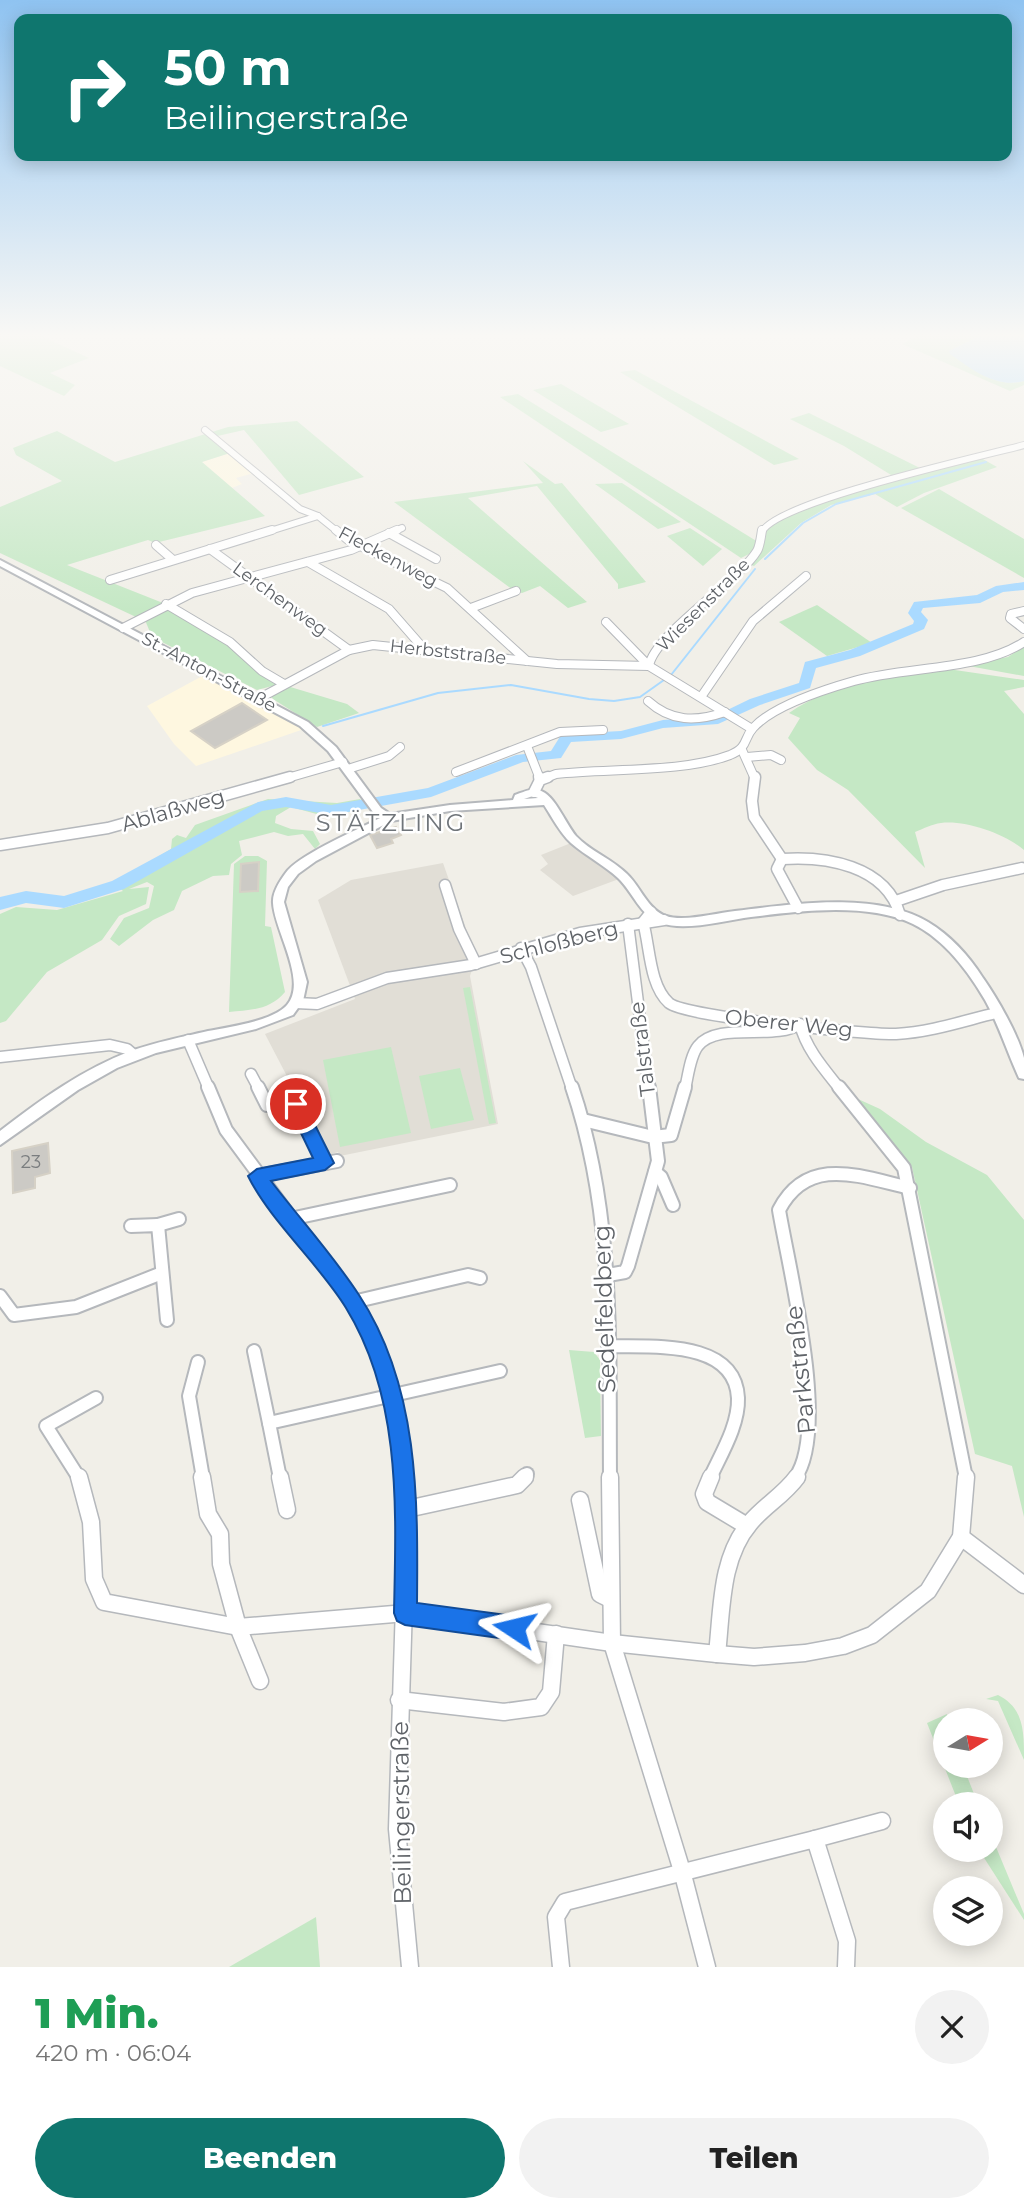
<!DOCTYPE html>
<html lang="de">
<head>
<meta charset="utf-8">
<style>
  body { margin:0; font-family:Montserrat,sans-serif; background:#f2f2f2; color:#222; height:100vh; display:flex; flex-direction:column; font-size:26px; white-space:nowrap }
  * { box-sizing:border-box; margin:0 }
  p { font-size:23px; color:#767676 }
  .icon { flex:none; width:38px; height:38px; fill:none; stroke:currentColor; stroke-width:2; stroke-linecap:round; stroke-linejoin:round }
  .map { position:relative; height:1967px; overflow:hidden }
  .details { display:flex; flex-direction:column; background:#fff; flex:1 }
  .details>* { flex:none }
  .hud { position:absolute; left:14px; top:14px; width:998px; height:147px; border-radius:14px; box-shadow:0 4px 18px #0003; background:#0f766e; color:#fff; overflow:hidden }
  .needle { width:46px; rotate:79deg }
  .buttons { position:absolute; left:933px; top:1708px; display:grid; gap:14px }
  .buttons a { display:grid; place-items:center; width:70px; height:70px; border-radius:50%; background:#fff; box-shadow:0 4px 18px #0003; font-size:35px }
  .pin { position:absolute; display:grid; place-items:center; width:60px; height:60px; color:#fff; margin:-30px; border:4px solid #fff; border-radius:50%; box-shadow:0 2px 7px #0007 }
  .me { position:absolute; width:77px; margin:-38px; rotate:280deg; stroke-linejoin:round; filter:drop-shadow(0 0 5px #0008) }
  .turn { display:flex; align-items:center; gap:24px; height:147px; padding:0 35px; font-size:32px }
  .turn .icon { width:91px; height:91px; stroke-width:2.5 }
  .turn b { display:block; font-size:49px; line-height:60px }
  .round { display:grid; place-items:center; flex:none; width:74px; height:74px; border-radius:37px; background:#f2f2f2 }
  .overview { display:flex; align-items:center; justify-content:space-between; height:119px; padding:0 35px }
  h1 { font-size:42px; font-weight:800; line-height:52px; color:#1e9e55 }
  .button { display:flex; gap:14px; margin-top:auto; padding:14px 35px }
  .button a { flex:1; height:80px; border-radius:42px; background:#0f766e; color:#fff; font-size:28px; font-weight:800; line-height:80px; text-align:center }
  .button a+a { background:#f2f2f2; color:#222 }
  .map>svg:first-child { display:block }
  .commercial { fill:#fef7e0 }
  .education { fill:#e1ded6 }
  .green { fill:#c5e8c5 }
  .water { fill:#aadaff }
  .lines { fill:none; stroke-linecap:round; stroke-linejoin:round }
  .stream { stroke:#aadaff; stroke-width:2 }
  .river { fill:#aadaff; fill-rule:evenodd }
  .building { fill:#cccac5; stroke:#d6d1c6; stroke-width:2 }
  .minor-far4-casing { stroke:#b5b8bc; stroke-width:8 }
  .minor-far3-casing { stroke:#b5b8bc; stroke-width:10 }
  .minor-far2-casing { stroke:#b5b8bc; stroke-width:13 }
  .minor-far1-casing { stroke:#b5b8bc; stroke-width:16 }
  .minor-casing { stroke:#b5b8bc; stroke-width:19 }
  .tertiary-casing { stroke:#b5b8bc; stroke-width:4 }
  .minor-far4 { stroke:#fff; stroke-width:6 }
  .minor-far3 { stroke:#fff; stroke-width:8 }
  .minor-far2 { stroke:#fff; stroke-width:10 }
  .minor-far1 { stroke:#fff; stroke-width:12 }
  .minor { stroke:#fff; stroke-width:16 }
  .tertiary { fill:#fff; fill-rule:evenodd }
  .route { fill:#1a73e8; stroke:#114b97; stroke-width:2 }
  .labels { text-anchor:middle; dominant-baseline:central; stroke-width:5; stroke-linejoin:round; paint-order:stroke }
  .far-street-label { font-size:18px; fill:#5f6368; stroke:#fff }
  .number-label { font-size:18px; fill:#7a7d7f }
  .street-label { font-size:21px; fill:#5f6368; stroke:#fff }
  .quarter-label { font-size:24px; letter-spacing:2px; fill:#70757a; stroke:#fff }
  .near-street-label { font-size:24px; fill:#5f6368; stroke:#fff }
</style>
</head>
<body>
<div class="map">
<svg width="1024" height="1967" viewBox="0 0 1024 1967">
  <rect width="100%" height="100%" fill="#f1efe8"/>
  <g class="commercial">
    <path d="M230 453 254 473 236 478 242 484 232 488 202 462Z"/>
    <path d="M206 674 281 715 304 729 196 766 174 744 147 706Z"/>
  </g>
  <g class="education">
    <path d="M571 843 600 864 619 879 573 896 540 870 548 864 541 855Z"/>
    <path d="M443 863 476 957 470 976 498 1124 340 1156 338 1152 328 1155 265 1034 355 999 318 900 351 880Z"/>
  </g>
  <g class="green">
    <path d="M0 334H37L89 358 50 373 75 385 64 396 0 366Z"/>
    <path d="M921 334H983L949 351C970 368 996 389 1024 381V385L1010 391 902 344Z"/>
    <path d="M635 370 799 459 774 465 620 372Z"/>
    <path d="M561 384 629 424 601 432 533 390Z"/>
    <path d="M518 394 758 542 753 552 741 558 500 397Z"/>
    <path d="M809 413 924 470 896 478 844 446 790 419Z"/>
    <path d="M297 421 364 477 299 495 244 430 213 437 230 453 202 462 265 516 155 543 148 540 67 565 163 603 136 617 0 553V507L62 481 16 455 13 448 57 431 115 462 228 427Z"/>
    <path d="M981 458 997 467 924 493 897 507 875 494 831 505 801 523 754 566 749 564 765 528 816 502Z"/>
    <path d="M523 461 555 484 562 483 646 582 618 589V584L537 486 468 498 587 602 568 608 540 586 522 593 513 590 394 502 543 483Z"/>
    <path d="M622 483 681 522 658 529 595 484Z"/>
    <path d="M939 489 1024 539V578L901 508Z"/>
    <path d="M690 528 722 549 703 566 667 536Z"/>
    <path d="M817 605 872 643 827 656 779 622Z"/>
    <path d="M167 609 232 647 276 685 257 690 152 637 145 620Z"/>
    <path d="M1024 646V676L963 665 1008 657Z"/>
    <path d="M948 669 1024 680V687L1004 691 1024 714V850C1005 834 966 820 941 823 932 824 923 829 915 832L925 868 848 790 817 770 788 738 800 718 789 713C835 681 894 674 948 669Z"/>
    <path d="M287 686 347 704 359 713 317 727 273 699 271 696Z"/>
    <path d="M268 799 337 803 360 799 366 806 331 818 291 807 276 816 275 823 291 829 313 831 320 844 315 849 303 834 288 836 274 832 239 841 242 855 231 864 229 875 213 876 182 891 174 910 153 920 119 946 110 939 124 918 149 908 154 886 147 882 129 889 149 887 146 904 119 916 102 940 47 972 6 1021 0 1023V914L16 907 57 910 123 891 114 883 171 849 172 839 177 835 186 838 195 825Z"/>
    <path d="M245 856H258L267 861 265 926 271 927 285 992C270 1010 251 1010 229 1012L234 864Z"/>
    <path d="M470 987 496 1123 489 1124 463 988Z"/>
    <path d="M391 1047 411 1133 340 1147 323 1060Z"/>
    <path d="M460 1068 474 1120 431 1129 419 1076Z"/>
    <path d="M847 1094 880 1109 926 1142 987 1175 1024 1220V1517L1012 1466 975 1454 912 1167Z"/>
    <path d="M569 1350 594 1352 600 1360 601 1436 585 1438Z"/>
    <path d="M998 1695C1024 1708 1024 1731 1024 1760L998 1701 986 1699Z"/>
    <path d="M947 1714 945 1766H963L978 1804H959L927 1723Z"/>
    <path d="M991 1835 1024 1914V1920L979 1850H990Z"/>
    <path d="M316 1917 320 1967H229Z"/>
  </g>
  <path class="water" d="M983 334H1013L1024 338V381C997 389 971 369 950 354L949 351Z"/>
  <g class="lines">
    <g class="stream">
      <path d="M765 559 803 523 836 504 986 462"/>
      <path d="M323 726 438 693 511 685 589 699 614 701 640 697 671 675 755 569"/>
    </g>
    <path class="river" d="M1024 582V590L1003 592 980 603 923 608 921 612 928 620 924 629 860 656 816 668 810 688 760 705 718 724 663 728 621 739 571 742 561 758 523 762 431 797 331 815 286 807 262 811 124 889 64 908 26 903 0 910V897L26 891 64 896 112 881 258 802 286 797 331 805 428 788 516 755 551 751 561 735 566 734 621 731 663 720 715 716 750 699 799 683 805 662 850 650 913 624 914 621 908 613 914 602 977 595 996 586Z"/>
  </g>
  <g class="building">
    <path d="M242 703 267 720 215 748 191 731Z"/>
    <path d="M396 827 401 835 391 839 393 843 377 848 370 835Z"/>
    <path d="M259 862 258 891 240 892 241 864Z"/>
    <path d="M48 1143 50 1173 35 1177V1188L13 1193 12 1151Z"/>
  </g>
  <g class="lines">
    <defs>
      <g id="minor-far4">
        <path d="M205 430 300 509 318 516 338 532"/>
        <path d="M267 532 318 516"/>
        <path d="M393 532 402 528"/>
        <path d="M762 532C775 502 983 456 1024 445"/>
      </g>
      <g id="minor-far3">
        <path d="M336 530 348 540 447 588 527 661"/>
        <path d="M389 533 436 559"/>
        <path d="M156 545 172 559"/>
        <path d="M210 549 349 650"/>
        <path d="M308 562 389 609 424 649"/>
        <path d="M110 580 272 530"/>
        <path d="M166 604 230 642 262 671 284 684"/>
        <path d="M471 608 516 591"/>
        <path d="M1024 611 1011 614 1010 618 1024 629"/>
        <path d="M606 622 649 666 752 729"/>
        <path d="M123 628 192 593 351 550 397 530"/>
        <path d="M649 666C654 634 739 581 757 551 760 546 761 536 762 530"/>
        <path d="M701 697 753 621 806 576"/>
        <path d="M260 698 349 650 373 645 557 664 649 666"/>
        <path d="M648 701C671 722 696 722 725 712"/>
        <path d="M527 746 540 779"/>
        <path d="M742 750 755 779"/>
        <path d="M747 757 771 755 781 760"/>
        <path d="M348 769 389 756 400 747"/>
        <path d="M456 772 560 732 603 730"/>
        <path d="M284 779 343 762"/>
        <path d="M543 779 556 774C607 768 683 773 730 755 749 747 743 739 753 728 773 706 826 689 854 681 907 666 980 671 1024 642"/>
      </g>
      <g id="minor-far2">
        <path d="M539 777 540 780"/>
        <path d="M755 777 752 801 754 817 782 859C825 856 886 865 900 915"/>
        <path d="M534 792 540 780 548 777"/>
        <path d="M0 845 108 828 290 777"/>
        <path d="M782 859 777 869 798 908"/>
        <path d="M445 885 459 929 476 964"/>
        <path d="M896 901 943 885 1022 868"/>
        <path d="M651 912 643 922C650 946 649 985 669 1003 686 1017 867 1035 896 1034 931 1032 963 1021 996 1013"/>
        <path d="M628 924 649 1089"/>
        <path d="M521 948 531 967 572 1089"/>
        <path d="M296 1003 317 1004 387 978 471 965 580 933 664 920"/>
        <path d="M188 1040 209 1089"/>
        <path d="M0 1057 110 1045 127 1049 134 1055"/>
        <path d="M251 1074 259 1089"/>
        <path d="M685 1089C688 1077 690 1056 698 1046 718 1021 775 1041 800 1024 806 1049 824 1069 840 1089"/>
      </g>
      <g id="minor-far1">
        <path d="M208 1087 226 1130 353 1302 373 1341 392 1395 404 1478"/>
        <path d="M258 1087 267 1105 296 1104 325 1163"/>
        <path d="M572 1087C615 1214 609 1347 610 1478"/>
        <path d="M839 1087 904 1168 966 1478"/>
        <path d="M583 1120 653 1137 671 1135 685 1087"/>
        <path d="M655 1172 661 1177 673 1205"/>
        <path d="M257 1176 337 1161"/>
        <path d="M290 1219 450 1185"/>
        <path d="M158 1225 179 1219"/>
        <path d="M131 1226 158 1225 167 1320"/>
        <path d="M608 1275 625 1272 628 1266 658 1161 649 1087"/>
        <path d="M0 1296 14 1315 76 1307 162 1273"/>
        <path d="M353 1302 468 1275 480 1278"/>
        <path d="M608 1346C649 1348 735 1338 738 1398 739 1425 721 1454 710 1478"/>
        <path d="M254 1351 269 1423 500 1371"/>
        <path d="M198 1362 189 1396 203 1478"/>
        <path d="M269 1423 280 1478"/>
        <path d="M79 1478 46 1426 96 1398"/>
        <path d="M523 1478 527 1474"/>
        <path d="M795 1478C830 1429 789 1270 779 1210 808 1154 861 1177 910 1188"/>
      </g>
      <g id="minor">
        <path d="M79 1477 91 1522 94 1579 104 1602 238 1627 406 1613 612 1643 717 1654 754 1657 805 1653 843 1646 872 1635 928 1591 961 1537 966 1477"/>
        <path d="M202 1477 208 1514 220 1534 221 1564 238 1627 260 1681"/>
        <path d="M280 1477 287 1510"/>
        <path d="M404 1477 407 1509 397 1829 410 1967"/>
        <path d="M610 1477 612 1643 682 1871 707 1967"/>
        <path d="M711 1477 704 1494 707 1502 747 1526"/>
        <path d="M580 1500 600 1594 610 1599"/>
        <path d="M407 1509 517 1485 525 1477"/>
        <path d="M961 1537 1024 1585"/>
        <path d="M717 1654C722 1610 720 1558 750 1523 764 1506 784 1495 797 1477"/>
        <path d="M399 1700 504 1712 541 1707 551 1692 556 1634"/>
        <path d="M815 1839 882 1821"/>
        <path d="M561 1967 556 1917 565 1902 815 1839 847 1941 846 1967"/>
      </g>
      <path id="tertiary" d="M0 560 308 722 336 747 381 808 390 814 450 805 513 800 515 795C526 791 535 786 545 793 557 801 566 824 576 836 590 851 612 859 627 874 640 886 648 910 666 916 684 922 716 913 735 911 792 904 876 891 928 922 950 935 969 956 983 978 997 998 1018 1034 1024 1058 1024 1064 1024 1073 1024 1079L1019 1078C1007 1052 999 1025 985 1000 968 971 944 939 913 924 868 902 799 911 751 917 726 920 685 932 661 923 640 916 633 892 618 878 604 865 586 856 571 843 560 833 552 817 544 805L450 811 391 821 316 861 298 874 288 887 284 902 307 982 303 1001 293 1015 256 1029 156 1053 117 1068 78 1090 0 1145V1131C40 1100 83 1069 131 1051 156 1042 182 1037 208 1031 229 1027 273 1021 287 1005 308 981 274 930 273 903 272 892 281 879 288 870 305 852 357 830 380 818L373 812 328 751 300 726 0 566ZM533 796 538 798 524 799Z"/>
    </defs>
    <use href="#minor-far4" class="minor-far4-casing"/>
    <use href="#minor-far3" class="minor-far3-casing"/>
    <use href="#minor-far2" class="minor-far2-casing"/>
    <use href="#minor-far1" class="minor-far1-casing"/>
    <use href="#minor" class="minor-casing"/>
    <use href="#tertiary" class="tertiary-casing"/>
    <use href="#minor-far4" class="minor-far4"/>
    <use href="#minor-far3" class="minor-far3"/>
    <use href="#minor-far2" class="minor-far2"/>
    <use href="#minor-far1" class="minor-far1"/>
    <use href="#minor" class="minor"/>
    <use href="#tertiary" class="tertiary"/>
  </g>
  <linearGradient id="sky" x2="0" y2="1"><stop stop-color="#8fc3f1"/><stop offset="0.55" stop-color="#f9f8f5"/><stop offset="1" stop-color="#f9f8f5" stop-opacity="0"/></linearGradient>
  <rect width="1024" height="610" fill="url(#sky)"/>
  <path class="route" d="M296 1097 302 1099 334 1163 325 1170 271 1181C300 1219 333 1255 359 1295 419 1386 418 1499 417 1603L514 1616 522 1620 525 1628 522 1636 514 1640 405 1625 397 1621 394 1613C396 1511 402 1399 346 1308 320 1265 270 1221 248 1176L257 1169 313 1158 287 1104Z"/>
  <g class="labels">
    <g class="far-street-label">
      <text transform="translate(388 557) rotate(28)">Fleckenweg</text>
      <text transform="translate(280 599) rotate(36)">Lerchenweg</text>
      <text transform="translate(703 605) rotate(-45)">Wiesenstraße</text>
      <text transform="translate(448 652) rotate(6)">Herbststraße</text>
      <text transform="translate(209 672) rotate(28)">St.-Anton-Straße</text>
    </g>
    <g class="number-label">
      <text x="31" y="1162">23</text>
    </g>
    <g class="street-label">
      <text transform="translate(173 810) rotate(-16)">Ablaßweg</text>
      <text transform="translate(559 942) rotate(-14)">Schloßberg</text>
      <text transform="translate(789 1023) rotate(6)">Oberer Weg</text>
      <text transform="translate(642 1049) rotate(-97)">Talstraße</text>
    </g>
    <g class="quarter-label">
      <text x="391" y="822">STÄTZLING</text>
    </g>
    <g class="near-street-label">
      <text transform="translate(604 1309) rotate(-92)">Sedelfeldberg</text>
      <text transform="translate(800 1370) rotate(-96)">Parkstraße</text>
      <text transform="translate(401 1813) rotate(-91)">Beilingerstraße</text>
    </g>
  </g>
</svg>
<div class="buttons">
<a><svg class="needle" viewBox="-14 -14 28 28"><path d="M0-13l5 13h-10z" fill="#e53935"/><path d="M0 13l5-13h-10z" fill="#767676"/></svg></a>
<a><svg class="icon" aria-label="sound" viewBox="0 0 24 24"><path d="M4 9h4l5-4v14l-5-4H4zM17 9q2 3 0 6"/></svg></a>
<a><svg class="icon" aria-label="layers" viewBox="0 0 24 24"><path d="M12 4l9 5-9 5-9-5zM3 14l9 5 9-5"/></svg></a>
</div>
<div class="pin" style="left:296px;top:1104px;background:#d93025"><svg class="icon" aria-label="arrive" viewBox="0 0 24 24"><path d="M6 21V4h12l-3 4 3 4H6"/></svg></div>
<svg class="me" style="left:514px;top:1628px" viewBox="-20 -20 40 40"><path d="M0-17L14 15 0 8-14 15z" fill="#1a73e8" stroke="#fff" stroke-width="4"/></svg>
<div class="hud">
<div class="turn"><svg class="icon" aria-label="right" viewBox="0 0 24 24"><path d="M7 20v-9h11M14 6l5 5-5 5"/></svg><div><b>50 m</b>Beilingerstraße</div></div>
</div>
</div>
<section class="details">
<div class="overview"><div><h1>1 Min.</h1><p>420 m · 06:04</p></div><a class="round"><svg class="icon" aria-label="close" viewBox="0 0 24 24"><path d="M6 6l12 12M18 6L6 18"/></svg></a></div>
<div class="button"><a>Beenden</a><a>Teilen</a></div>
</section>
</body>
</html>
